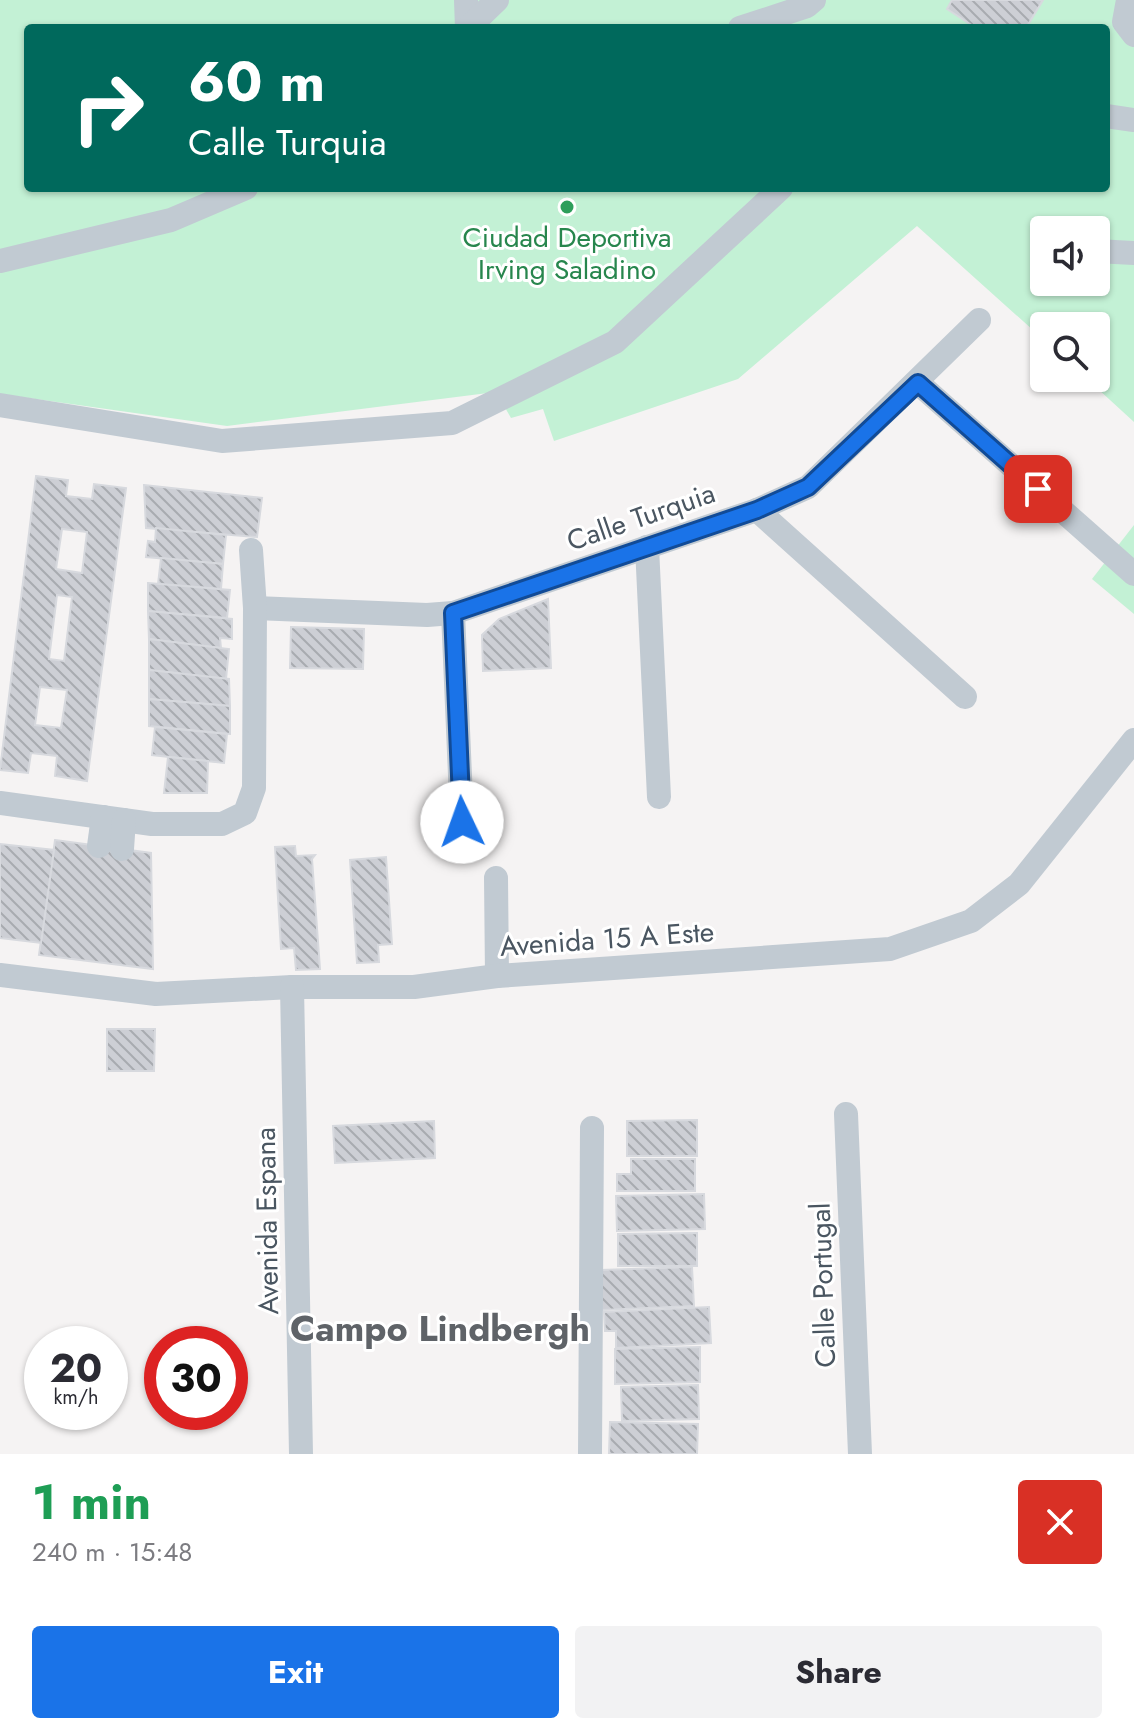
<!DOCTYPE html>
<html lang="en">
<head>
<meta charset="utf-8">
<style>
  body { margin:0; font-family:Jost,sans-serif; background:#f2f2f3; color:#2b2b33; height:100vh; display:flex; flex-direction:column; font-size:30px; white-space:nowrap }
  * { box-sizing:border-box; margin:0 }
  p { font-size:26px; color:#7c7c81 }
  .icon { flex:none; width:44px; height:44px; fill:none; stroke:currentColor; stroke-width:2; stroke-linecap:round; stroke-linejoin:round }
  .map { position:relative; height:1454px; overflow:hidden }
  .drawer { display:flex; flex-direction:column; background:#fff; flex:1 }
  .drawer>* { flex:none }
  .banner { position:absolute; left:24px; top:24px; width:1086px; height:168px; border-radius:8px; box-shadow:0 2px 6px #0004; background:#00695c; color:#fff; overflow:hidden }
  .tools { position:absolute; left:1030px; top:216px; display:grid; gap:16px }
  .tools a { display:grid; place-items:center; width:80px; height:80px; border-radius:8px; background:#fff; box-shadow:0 2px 6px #0004; font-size:40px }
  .speed { position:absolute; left:24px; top:1326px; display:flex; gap:16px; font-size:40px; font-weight:700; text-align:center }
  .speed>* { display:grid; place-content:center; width:104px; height:104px; border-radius:50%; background:#fff; box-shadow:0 2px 6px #0004; line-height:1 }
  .speed small { font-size:20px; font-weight:400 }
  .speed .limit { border:12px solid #d22; background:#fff; color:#111 }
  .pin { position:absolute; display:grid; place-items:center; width:68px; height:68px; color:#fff; margin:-34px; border-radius:16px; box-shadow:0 4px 12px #0006 }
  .me { position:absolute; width:88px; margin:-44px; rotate:357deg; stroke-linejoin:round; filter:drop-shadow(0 0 6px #0008) }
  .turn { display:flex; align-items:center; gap:28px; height:168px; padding:0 32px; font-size:36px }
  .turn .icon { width:104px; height:104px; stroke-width:2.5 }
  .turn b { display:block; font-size:56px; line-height:68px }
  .round { display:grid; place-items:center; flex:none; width:84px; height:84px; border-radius:8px; background:#f2f2f3 }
  .head { display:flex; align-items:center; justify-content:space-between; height:136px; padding:0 32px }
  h1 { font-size:48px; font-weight:700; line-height:60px; color:#1e9e55 }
  .cta { display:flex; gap:16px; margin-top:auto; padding:16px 32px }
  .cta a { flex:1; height:92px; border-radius:8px; background:#1a73e8; color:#fff; font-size:32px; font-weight:700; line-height:92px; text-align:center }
  .cta a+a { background:#f2f2f3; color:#2b2b33 }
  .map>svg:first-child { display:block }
  .park { fill:#c3f1d5; fill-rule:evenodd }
  .building { fill:url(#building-back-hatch); stroke:#d7d9de; stroke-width:2; fill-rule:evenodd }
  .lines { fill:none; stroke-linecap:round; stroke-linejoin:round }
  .minor { stroke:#c1cad2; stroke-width:24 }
  .route-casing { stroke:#114b97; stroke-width:20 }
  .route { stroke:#1a73e8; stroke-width:14 }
  .leisure-dot { fill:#2e9e5b; stroke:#fff; stroke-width:3 }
  .labels { text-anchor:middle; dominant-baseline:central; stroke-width:6; stroke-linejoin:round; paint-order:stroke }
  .leisure-label { font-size:28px; fill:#27864d; stroke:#fff }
  .street-label { font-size:28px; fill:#4a5661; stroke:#fff }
  .district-label { font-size:36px; font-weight:bold; fill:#5f6368; stroke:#fff }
</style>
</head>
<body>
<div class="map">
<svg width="1134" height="1454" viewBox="0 0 1134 1454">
  <defs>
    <pattern id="building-back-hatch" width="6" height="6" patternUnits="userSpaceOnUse" patternTransform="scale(2)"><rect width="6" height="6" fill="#cdcfd5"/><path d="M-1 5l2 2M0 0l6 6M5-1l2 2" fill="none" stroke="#a8abb0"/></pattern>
  </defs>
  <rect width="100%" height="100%" fill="#f5f3f3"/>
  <g class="park">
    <path d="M0 0H1134V422L1086 378H1096V326H1044V340L917 226 738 379 554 441 543 409 511 418 496 392 227 426 0 394ZM28 28H1106V188H28ZM1044 230H1096V282H1044Z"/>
    <path d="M1134 525V614L1092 579Z"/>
  </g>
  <g class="building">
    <path d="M952 0H1043L1026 28H976L947 9Z"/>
    <path d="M36 476 68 480 66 496 92 499 94 484 126 488 87 781 55 776 57 756 31 753 28 773 0 770ZM62 529 87 532 82 573 56 569ZM57 595 72 597 64 661 49 659ZM40 687 67 690 61 728 35 725Z"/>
    <path d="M144 485 262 498 257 537 146 528Z"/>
    <path d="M156 528 226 535 223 564 146 557 148 541 155 542Z"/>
    <path d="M161 558 223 564 221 589 158 584Z"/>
    <path d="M148 583 230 590 227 618 148 611Z"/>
    <path d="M548 599 551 668 483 671 482 635 499 619Z"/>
    <path d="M148 611 232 619V639L220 638 221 648 149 639Z"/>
    <path d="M291 627 364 629 363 669 290 668Z"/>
    <path d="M149 639 229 649 226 679 149 670Z"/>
    <path d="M149 670 229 679 230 706 149 699Z"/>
    <path d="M149 699 230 706V734L149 726Z"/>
    <path d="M155 727 227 734 224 763 152 755Z"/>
    <path d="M168 757 208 761 207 793H164Z"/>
    <path d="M55 840 151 853 153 969 39 955Z"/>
    <path d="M0 844 54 850 41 943 0 938Z"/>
    <path d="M295 846 296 856 315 855 312 859 320 969 296 970 294 948 281 949 275 847Z"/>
    <path d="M386 857 392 944 378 945 379 962 357 963 350 860Z"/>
    <path d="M107 1029H155L154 1071H107Z"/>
    <path d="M697 1120V1156H627V1121Z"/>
    <path d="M434 1121 435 1158 335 1163 333 1126Z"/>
    <path d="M631 1159H695V1191H617V1174H631Z"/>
    <path d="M704 1194 705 1229 617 1231 616 1196Z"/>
    <path d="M697 1233V1266H618V1234Z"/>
    <path d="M692 1267 694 1306 602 1310 601 1270Z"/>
    <path d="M709 1307 711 1343 616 1348V1331H605L604 1312Z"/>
    <path d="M700 1347V1382L615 1384V1349Z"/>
    <path d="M698 1385 699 1419 622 1421 621 1387Z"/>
    <path d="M610 1422 698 1424 697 1454H609Z"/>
  </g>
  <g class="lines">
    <g class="minor">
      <path d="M466 0 467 28"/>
      <path d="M1128 0 1124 22 1134 35"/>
      <path d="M468 28 497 0"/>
      <path d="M740 28 807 6 814 0"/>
      <path d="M1106 116 1134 120"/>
      <path d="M1096 251 1134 253"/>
      <path d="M0 261 171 220 246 188"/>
      <path d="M918 383 1134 574"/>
      <path d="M0 405 222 441 452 423 615 342 781 188"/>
      <path d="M757 510 965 697"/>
      <path d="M647 547 659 797"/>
      <path d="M255 608 427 615 453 613 757 510 808 487 979 320"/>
      <path d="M453 613 462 822"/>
      <path d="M0 803 152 824H222L245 813 254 788 255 608 251 550"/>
      <path d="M99 846 103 817"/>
      <path d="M122 849 124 820"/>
      <path d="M496 878 497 976"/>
      <path d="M0 975 156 994 292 987H414L497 976 890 949 971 921 1019 884 1134 740"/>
      <path d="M292 987 301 1454"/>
      <path d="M846 1114 860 1454"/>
      <path d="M590 1454 592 1128"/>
    </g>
  </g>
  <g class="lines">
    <defs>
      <path id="route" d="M462 822 453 613 757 510 808 487 918 383 1038 489"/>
    </defs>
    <use href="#route" class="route-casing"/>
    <use href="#route" class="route"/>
  </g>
  <circle class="leisure-dot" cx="567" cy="207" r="8"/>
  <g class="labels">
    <g class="leisure-label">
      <text x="567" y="237">Ciudad Deportiva<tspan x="567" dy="32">Irving Saladino</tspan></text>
    </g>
    <g class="street-label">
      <text transform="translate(641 517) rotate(-19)">Calle Turquia</text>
      <text transform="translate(607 939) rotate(-4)">Avenida 15 A Este</text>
      <text transform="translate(267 1221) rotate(-91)">Avenida Espana</text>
      <text transform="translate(823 1285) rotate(-92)">Calle Portugal</text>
    </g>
    <g class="district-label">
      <text x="440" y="1328">Campo Lindbergh</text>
    </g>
  </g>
</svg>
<div class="tools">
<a><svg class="icon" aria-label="sound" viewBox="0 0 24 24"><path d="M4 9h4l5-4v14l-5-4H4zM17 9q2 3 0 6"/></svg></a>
<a><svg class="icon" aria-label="search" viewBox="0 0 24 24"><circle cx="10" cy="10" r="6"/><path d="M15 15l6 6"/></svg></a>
</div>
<div class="speed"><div>20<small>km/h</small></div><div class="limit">30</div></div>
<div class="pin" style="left:1038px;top:489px;background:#d93025"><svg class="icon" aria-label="arrive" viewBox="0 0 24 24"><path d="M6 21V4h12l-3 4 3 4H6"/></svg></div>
<svg class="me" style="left:462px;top:822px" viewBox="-20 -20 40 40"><circle r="19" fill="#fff"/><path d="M0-13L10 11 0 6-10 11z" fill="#1a73e8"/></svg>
<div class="banner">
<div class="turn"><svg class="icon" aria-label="right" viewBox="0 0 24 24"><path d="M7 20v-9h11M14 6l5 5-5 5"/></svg><div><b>60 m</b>Calle Turquia</div></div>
</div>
</div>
<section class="drawer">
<div class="head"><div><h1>1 min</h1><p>240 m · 15:48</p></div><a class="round" style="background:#d93025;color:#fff"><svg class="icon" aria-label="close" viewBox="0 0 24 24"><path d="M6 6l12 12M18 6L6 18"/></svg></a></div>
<div class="cta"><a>Exit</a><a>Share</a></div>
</section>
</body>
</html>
